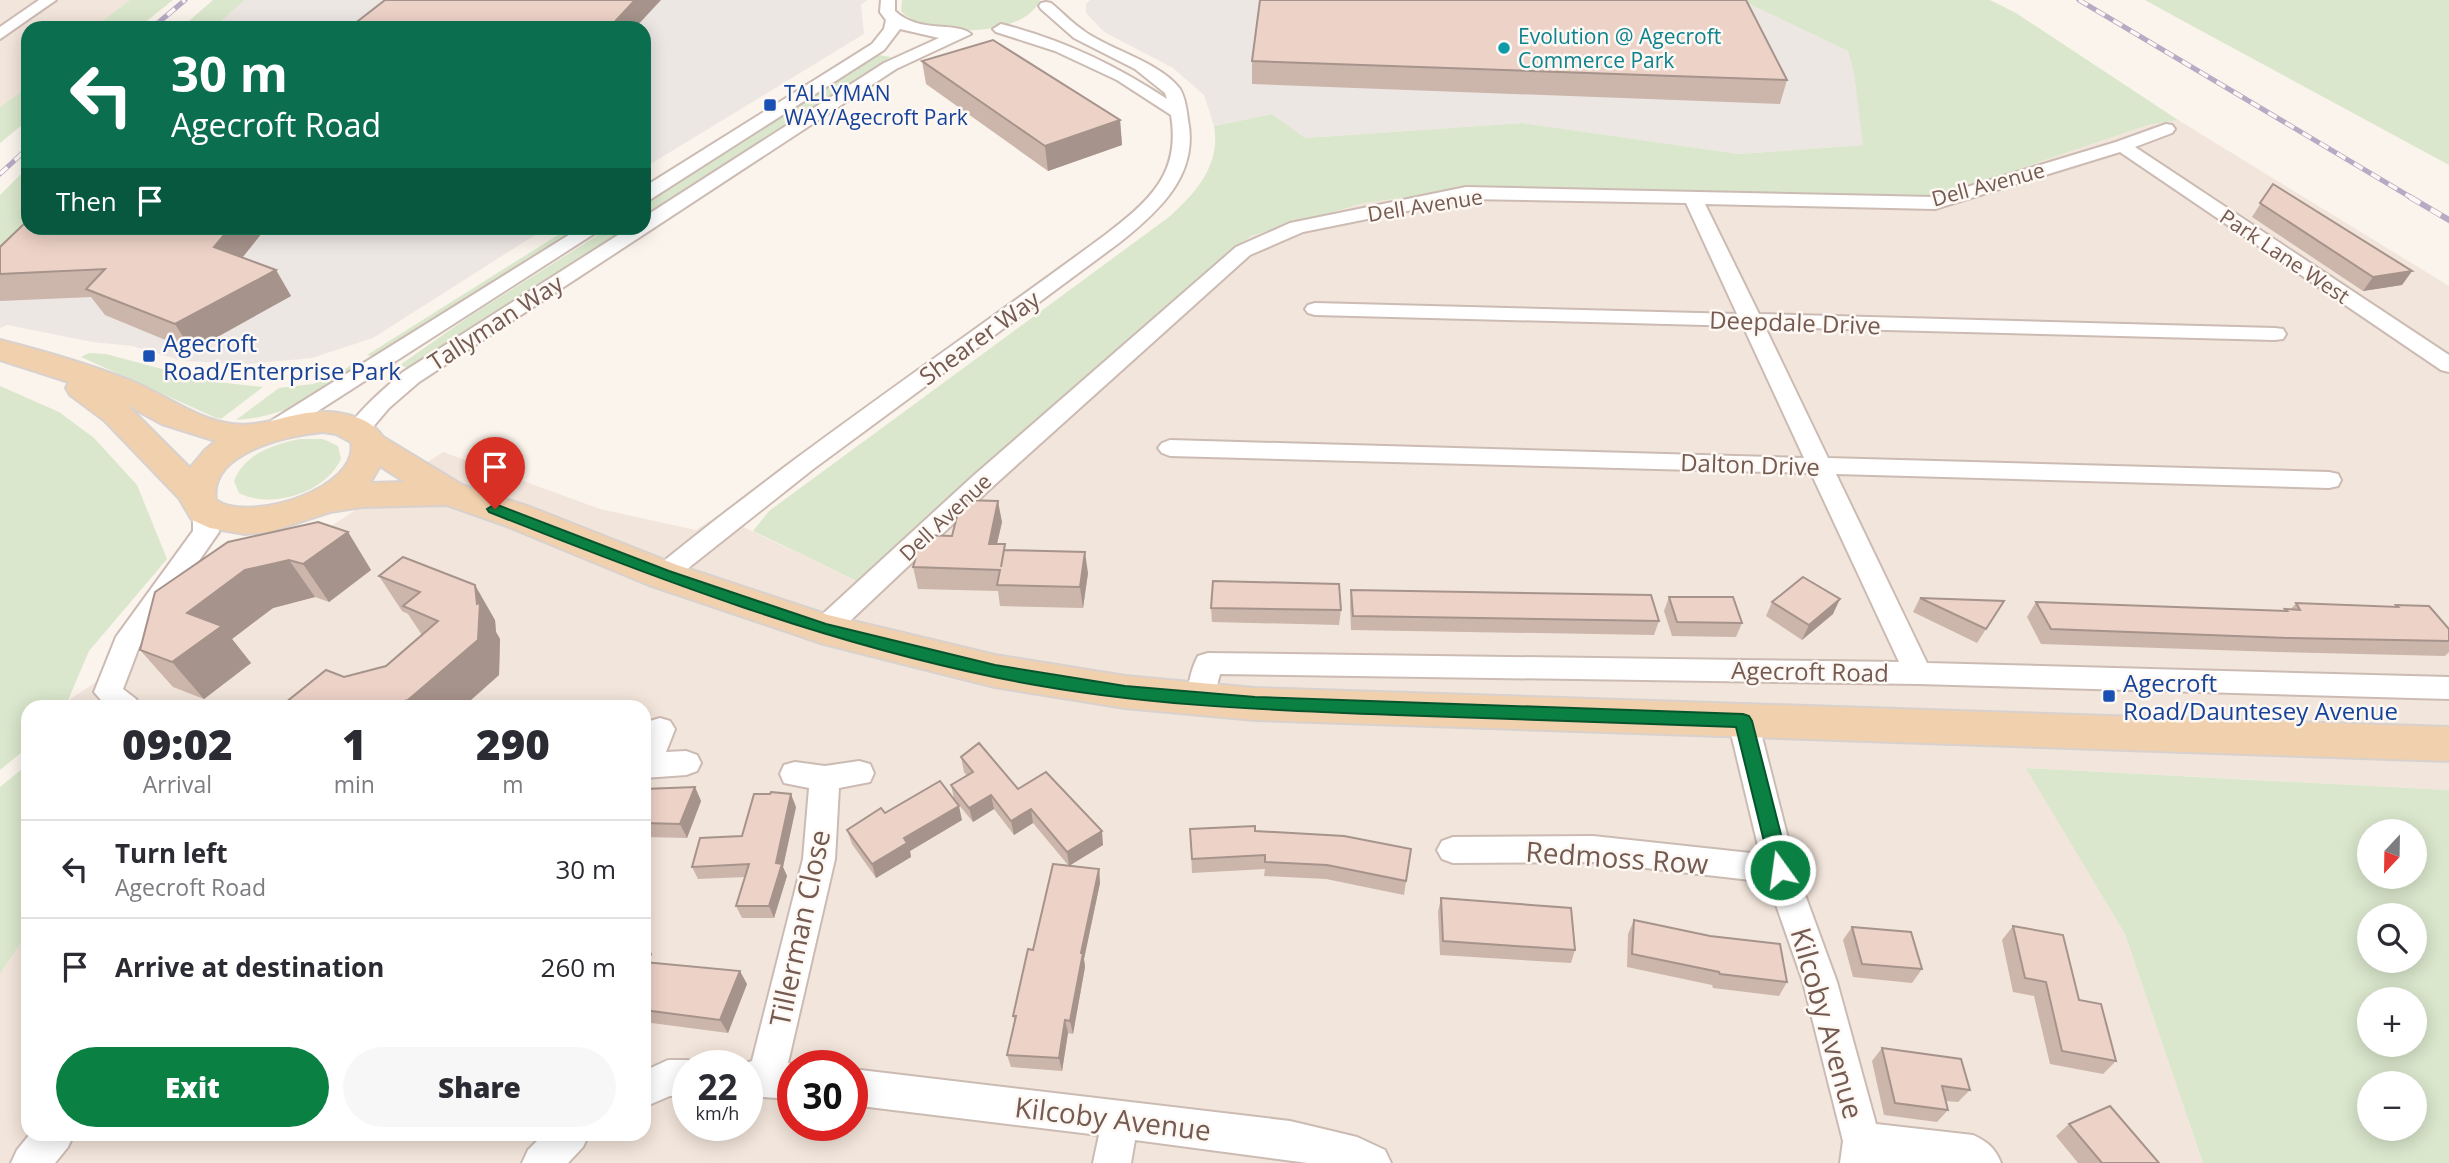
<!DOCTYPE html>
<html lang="en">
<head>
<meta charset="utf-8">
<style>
  body { margin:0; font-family:"Open Sans",sans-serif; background:#f7f7f7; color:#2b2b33; height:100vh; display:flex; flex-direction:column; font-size:26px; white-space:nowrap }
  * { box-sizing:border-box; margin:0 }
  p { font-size:23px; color:#7c7c81 }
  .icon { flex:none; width:38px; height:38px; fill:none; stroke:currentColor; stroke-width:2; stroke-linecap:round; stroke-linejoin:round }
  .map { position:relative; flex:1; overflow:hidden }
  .side { position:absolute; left:21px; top:700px; width:630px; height:441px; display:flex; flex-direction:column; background:#fff; border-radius:21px; box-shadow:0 4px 18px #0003 }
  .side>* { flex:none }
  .hud { position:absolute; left:21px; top:21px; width:630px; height:214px; border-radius:21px; box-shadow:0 4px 18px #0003; background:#0b6e4f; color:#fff; overflow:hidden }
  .needle { width:46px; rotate:202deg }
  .buttons { position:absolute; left:2357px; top:819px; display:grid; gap:14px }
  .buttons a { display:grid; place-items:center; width:70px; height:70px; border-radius:50%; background:#fff; box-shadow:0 4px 18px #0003; font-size:35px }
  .speed { position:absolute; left:672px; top:1050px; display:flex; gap:14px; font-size:35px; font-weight:700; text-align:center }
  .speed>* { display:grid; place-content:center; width:91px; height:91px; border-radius:50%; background:#fff; box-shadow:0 4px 18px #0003; line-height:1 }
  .speed small { font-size:18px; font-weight:400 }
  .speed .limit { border:10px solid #d22; background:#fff; color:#111 }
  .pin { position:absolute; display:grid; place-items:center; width:60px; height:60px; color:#fff; margin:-72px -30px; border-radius:50% 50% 50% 0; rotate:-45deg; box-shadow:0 0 7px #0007 }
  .pin .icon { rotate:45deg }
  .me { position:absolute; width:77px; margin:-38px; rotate:346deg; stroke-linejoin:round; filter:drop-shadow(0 0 5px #0008) }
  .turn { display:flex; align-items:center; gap:24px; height:147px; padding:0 35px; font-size:32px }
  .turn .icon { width:91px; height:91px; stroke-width:2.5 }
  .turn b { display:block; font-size:49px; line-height:60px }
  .then { display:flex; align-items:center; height:66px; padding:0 35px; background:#0003; gap:14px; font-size:26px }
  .eta { display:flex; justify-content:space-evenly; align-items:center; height:119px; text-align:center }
  .eta b { font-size:42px; font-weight:800; line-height:49px }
  .primary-button { display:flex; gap:14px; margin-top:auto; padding:14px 35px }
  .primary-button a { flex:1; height:80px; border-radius:42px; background:#0b8043; color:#fff; font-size:28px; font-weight:800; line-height:80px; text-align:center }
  .primary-button a+a { background:#f7f7f7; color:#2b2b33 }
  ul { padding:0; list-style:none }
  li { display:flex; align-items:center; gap:21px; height:98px; padding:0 35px; border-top:2px solid #e1e1e2 }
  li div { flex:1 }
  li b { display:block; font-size:26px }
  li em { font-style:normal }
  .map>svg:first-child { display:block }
  .residential { fill:#f2e5db; fill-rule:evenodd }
  .industrial { fill:#ede7e4 }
  .green { fill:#dae7cc; fill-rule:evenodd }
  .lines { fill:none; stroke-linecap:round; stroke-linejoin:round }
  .street-casing { stroke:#ccbbb3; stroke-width:4 }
  .primary-casing { stroke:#d8d1ce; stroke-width:4 }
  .street { fill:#fff; fill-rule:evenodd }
  .primary { fill:#f1d0ad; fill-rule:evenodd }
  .rail-far1-casing { stroke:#b6aac5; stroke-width:5 }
  .rail-casing { stroke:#b6aac5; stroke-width:6 }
  .rail-far1 { stroke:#fdf8f3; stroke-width:3.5; stroke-dasharray:10; stroke-linecap:butt }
  .rail { stroke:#fdf8f3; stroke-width:4.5; stroke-dasharray:12; stroke-linecap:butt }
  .wall { fill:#ccb5ab }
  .shaded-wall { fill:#a6938b }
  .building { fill:#edd2c7; stroke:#a6938b; stroke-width:2 }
  .route { fill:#0b8043; stroke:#07532c; stroke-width:2 }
  .culture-dot { fill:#0f9aa8; stroke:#fdf8f3; stroke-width:2.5 }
  .transit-dot { fill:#1a4fb4; stroke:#fdf8f3; stroke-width:2.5 }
  .labels { text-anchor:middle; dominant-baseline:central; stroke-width:5; stroke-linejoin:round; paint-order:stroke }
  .far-culture-label { font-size:21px; fill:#0d838f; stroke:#fdf8f3; text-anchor:start }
  .far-transit-label { font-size:21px; fill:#164399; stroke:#fdf8f3; text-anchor:start }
  .far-street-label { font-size:21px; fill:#745a51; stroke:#fdf8f3 }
  .street-label { font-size:24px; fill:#745a51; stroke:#fdf8f3 }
  .transit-label { font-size:24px; fill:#164399; stroke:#fdf8f3; text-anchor:start }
  .near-street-label { font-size:28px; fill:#745a51; stroke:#fdf8f3 }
</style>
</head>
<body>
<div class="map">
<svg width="2449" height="1163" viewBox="0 0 2449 1163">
  <rect width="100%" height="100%" fill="#fbf4ec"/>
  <g class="residential">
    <path d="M0 0H130L93 28H28V87L0 107Z"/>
    <path d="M2178 120 2449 286V790L2027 768 2125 934 2203 1163H0V974L28 932V1134H644V707H65L69 700 443 452 600 509 696 530 718 515 859 582 1251 236 1364 203 1492 186 1934 198 2148 125ZM688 1066H747V1125H688ZM793 1066H852V1125H793Z"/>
  </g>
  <g class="industrial">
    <path d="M245 0H867L861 5 864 34 644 168V28H213Z"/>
    <path d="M1090 0H1741L1848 51 1854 74 1864 145 1739 154 1523 123 1305 138 1272 114 1214 126 1204 95 1173 68 1104 32 1086 13V4Z"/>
    <path d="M39 228H546L373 338 312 358 249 364 183 361 132 346 92 342 7 325 0 328V264Z"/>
  </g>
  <g class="green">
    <path d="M130 0H173L138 28H93Z"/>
    <path d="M213 0H245L213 28H181Z"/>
    <path d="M902 0H1040C1025 38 925 39 901 11Z"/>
    <path d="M1741 0H1990L2016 13 2178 120 2148 125 1934 198 1492 186 1364 203 1251 236 859 582 753 531 769 511 1169 217C1196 193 1221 165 1214 126L1272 114 1305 138 1523 123 1739 154 1863 145 1854 74 1848 51Z"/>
    <path d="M2145 0H2449V165L2185 22Z"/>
    <path d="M878 55 891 57 644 217V205Z"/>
    <path d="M28 87V120L0 143V107Z"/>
    <path d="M28 167V228L0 264V195Z"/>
    <path d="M569 228H577L448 309 376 358 367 355Z"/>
    <path d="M609 228H628L409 369 400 365 470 316Z"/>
    <path d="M89 353 106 354 207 381 263 387 221 419 214 417 81 357Z"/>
    <path d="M354 363 364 366C320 394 290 416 236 420L279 388 313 384 336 375Z"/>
    <path d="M0 386 59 412 94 438 137 485 167 559 89 651 65 707H28V747L0 770Z"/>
    <path d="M300 439H323L338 446 341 459C326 492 272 510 239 493L234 481C244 454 274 444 300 439Z"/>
    <path d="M28 764V932L0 974V787Z"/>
    <path d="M2026 768 2449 790V1163H2203L2125 934ZM2370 831H2415V877H2370ZM2370 915H2415V961H2370ZM2370 999H2415V1045H2370ZM2370 1083H2415V1129H2370Z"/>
  </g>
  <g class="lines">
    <defs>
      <g id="street">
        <path d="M39 0H56L0 39V27Z"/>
        <path d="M881 0H895V11C919 34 956 21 971 34L896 69 419 382 389 408 367 434 359 436 351 434 347 429C362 407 383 390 403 372L629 228H644V217L884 63 939 38 900 29 884 50 651 199 644 201V187L872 44 884 29 886 20 880 12Z"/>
        <path d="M1046 2 1051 3C1062 12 1072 23 1084 31 1110 50 1160 62 1180 89 1185 97 1187 111 1188 120 1199 175 1159 211 1119 243L812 470 672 581 663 584 654 581 650 575 654 569C799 450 955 346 1105 235 1149 201 1181 174 1171 115L1117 80 1055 51 996 32 993 29 1001 24C1061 39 1116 65 1167 99L1165 93 1135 69 1074 38 1041 9 1039 6 1041 3Z"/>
        <path d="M2166 124 2172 125 2175 129 2172 133 2135 147 2449 355V372L2441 370 2120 152 1935 209 1705 204 1759 314 2275 328 2283 329 2286 334 2283 339 2275 340 1765 327 1828 458 2329 472 2338 474 2341 480 2338 486 2329 488 1836 474 1927 663 2449 677V699L1918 684 1220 674 1211 708 1201 711 1191 708C1184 694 1191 669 1198 656L1208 653 1899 662 1811 473 1170 456 1162 453 1158 448 1162 443 1170 440 1804 458 1743 326 1315 315 1308 313 1305 309 1308 305 1315 303 1737 314 1686 203 1466 199 1303 232 1250 255 990 489 834 636 824 639 814 636 810 629 814 622 972 477 1236 247 1290 223 1466 187 1934 197 2116 142Z"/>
        <path d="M580 228H603L282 434 274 436 266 434 262 429 266 424Z"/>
        <path d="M205 503 214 505 217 511 219 532 139 647 123 689 136 699 140 707H107L94 692 116 637 193 531V511L196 505Z"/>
        <path d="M1743 710 1753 713 1758 721 1796 870 1837 982 1876 1124 1973 1135C1988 1142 1995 1148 2001 1163H1840L1843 1141 1803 982 1768 882 1593 862 1453 863 1442 859 1437 850 1442 841 1453 837 1593 836 1760 854 1728 721 1733 713Z"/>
        <path d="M660 718 670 721 675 729 666 752 686 751 697 755 701 763 697 771 686 775 644 778V733L650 721Z"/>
        <path d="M859 761 870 764 874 773 870 782 839 788 835 859 788 1063 799 1066H793V1099L747 1096V1066H734L752 1061 803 859 809 788 784 783 780 774 784 765 795 762 825 766Z"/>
        <path d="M668 1060H688L701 1066H688V1096H670L644 1107V1071Z"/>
        <path d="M852 1069 1290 1121 1357 1137 1385 1150 1391 1163H1308L1135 1140 1131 1163H1093L1099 1135 852 1105Z"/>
        <path d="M30 1134H74L68 1147 55 1163H11L17 1150Z"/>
        <path d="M544 1134H589L583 1147 568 1163H522L528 1150Z"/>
      </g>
      <path id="primary" d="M0 340C43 351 88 364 129 380 163 393 194 419 232 424 272 429 302 403 348 415 364 419 374 424 383 437L462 485 530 507 677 565 828 615 995 655 1125 676 1255 688 2449 727V761L1255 720 1125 708 995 687 824 644 649 585 504 525 447 505 362 507 330 512 269 532 245 534 210 528 192 520 179 498 105 421 70 395 66 388 69 382 0 360ZM127 405 162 424 216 441 205 450 190 468ZM323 432 336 434 351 442C361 488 249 524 216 500 208 452 289 435 323 432ZM380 466 405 482 370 483Z"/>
    </defs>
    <use href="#street" class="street-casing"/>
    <use href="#primary" class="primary-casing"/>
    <use href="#street" class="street"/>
    <use href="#primary" class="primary"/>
    <defs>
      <g id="rail-far1">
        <path d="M2079 0 2412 198"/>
        <path d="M152 28 185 0"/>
        <path d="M0 174 28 148"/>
      </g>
      <path id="rail" d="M2410 197 2449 220"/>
    </defs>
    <use href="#rail-far1" class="rail-far1-casing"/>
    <use href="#rail" class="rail-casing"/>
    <use href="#rail-far1" class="rail-far1"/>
    <use href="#rail" class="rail"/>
  </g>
  <g class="wall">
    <path d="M922 61 1120 120 1122 145 1048 171 926 84Z"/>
    <path d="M1252 61 1787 80 1780 104 1252 84Z"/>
    <path d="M2273 184 2412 271 2402 285 2363 291 2252 217Z"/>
    <path d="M28 228H266L242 258 276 270 291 296 192 351 105 315 91 297 0 301V247Z"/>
    <path d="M1002 522 997 544 1006 550 1088 573 1083 608 1000 606 998 591 918 589 913 567 952 536Z"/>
    <path d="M348 532 371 570 329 602 315 597 273 608 232 639 251 663 204 699 173 687 140 650 155 592Z"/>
    <path d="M379 576 495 620 496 632 500 639 499 675 463 707H280L386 666 422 635 408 614 402 611Z"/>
    <path d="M1351 590 1659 621 1654 635 1351 630 1350 605Z"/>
    <path d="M1669 597 1742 623 1736 637 1672 636 1664 611Z"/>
    <path d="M1920 598 1995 615 1977 643 1913 612Z"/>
    <path d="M1772 602 1833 614 1802 640 1766 616Z"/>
    <path d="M2036 602 2284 611 2285 609H2291L2296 603 2394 607 2396 605 2449 629V652L2445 656 2277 652 2041 644 2027 617Z"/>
    <path d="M1211 608 1341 610 1339 625 1212 622Z"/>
    <path d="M961 757 1018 789 1103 845 1070 865 1099 869 1100 883 1084 959 1085 967 1073 1034 1068 1033 1062 1071 1011 1067 1007 1055 1015 1023 1013 1016 1033 950 1068 865 1033 823 1014 835 994 809 973 822 954 799 951 785 967 776 964 772Z"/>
    <path d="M695 787 701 801 687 838 644 837V789Z"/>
    <path d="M796 807 783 867 787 876 774 918H742L736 906 745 877 698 879 692 867 742 836Z"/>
    <path d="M885 813 962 820 910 851 911 857 876 878 852 844 847 830Z"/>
    <path d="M1190 829 1255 831 1411 849 1404 895 1326 879 1264 876 1265 869 1192 873Z"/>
    <path d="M1441 898 1575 950 1571 963 1440 955 1438 912Z"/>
    <path d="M1634 920 1787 982 1779 996 1713 988 1712 985 1627 967 1628 934Z"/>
    <path d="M2013 926 2079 1000 2116 1061 2103 1074 2050 1064 2034 996 2013 992 2002 940Z"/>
    <path d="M1852 927 1922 969 1912 983 1853 977 1843 940Z"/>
    <path d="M644 941 652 954 649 962 747 984 728 1033 644 1022Z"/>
    <path d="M1882 1048 1970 1090 1958 1102 1946 1101 1948 1110 1937 1122 1884 1115 1872 1061Z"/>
    <path d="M2069 1124 2159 1163H2078L2056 1136Z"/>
  </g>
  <g class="shaded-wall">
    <path d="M635 0H661L635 28H609Z"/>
    <path d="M1120 120 1122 145 1048 171 1045 146Z"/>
    <path d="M230 228H266L230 273 214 247Z"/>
    <path d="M276 270 291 296 192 351 175 324Z"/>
    <path d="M2412 271 2402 285 2363 291 2373 277Z"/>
    <path d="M998 501 1002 522 992 565 989 544Z"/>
    <path d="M348 532 371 570 329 602 303 564Z"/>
    <path d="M1085 552 1088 573 1083 608 1080 587Z"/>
    <path d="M289 560 315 597 273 608 232 639 251 663 204 699 172 662 187 613 245 570Z"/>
    <path d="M475 585 495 620 496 632 500 639 499 675 463 707H385Z"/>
    <path d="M1840 599 1833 614 1802 640 1809 625Z"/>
    <path d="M695 787 701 801 687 838 680 824Z"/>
    <path d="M791 794 796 807 783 867 787 876 774 918 769 906 776 863Z"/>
    <path d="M991 795 994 809 973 822 969 808Z"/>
    <path d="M959 806 962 820 910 851 911 857 876 878 872 864 904 838Z"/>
    <path d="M1031 809 1033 823 1014 835 1011 821Z"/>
    <path d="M1102 831 1103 845 1069 866 1067 852Z"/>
    <path d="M1099 869 1100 883 1084 959 1085 967 1073 1034 1070 1021 1081 953Z"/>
    <path d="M644 894 647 900 644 906Z"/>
    <path d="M644 941 652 954 644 972Z"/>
    <path d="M740 971 747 984 728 1033 720 1020Z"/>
    <path d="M1065 1020 1068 1033 1062 1071 1059 1058Z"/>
  </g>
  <g class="building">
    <path d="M385 0H635L609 28H349Z"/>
    <path d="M1260 0H1746L1787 80 1252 61Z"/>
    <path d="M993 40 1120 120 1045 146 922 61Z"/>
    <path d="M2273 184 2412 271 2373 277 2260 203Z"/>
    <path d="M28 220V228H230L214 247 276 270 175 324 86 289 105 269 0 274V247Z"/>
    <path d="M961 500 998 501 989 544H1005L1001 567 1004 550 1085 552 1080 587 997 585 1000 570 913 567 922 535 952 536Z"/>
    <path d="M318 522 348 532 303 564 289 560 245 570 187 613 222 626 172 662 140 650 155 592 228 542Z"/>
    <path d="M403 557 475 585 477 604 480 603 478 640 408 700 385 707H280L326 670 344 677 386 666 438 621 403 606 420 592 379 576Z"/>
    <path d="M1803 577 1840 599 1809 625 1772 602Z"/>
    <path d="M1213 581 1339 584 1341 610 1211 608Z"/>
    <path d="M1351 590 1651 595 1659 621 1353 616Z"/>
    <path d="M1669 597H1733L1742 623 1677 622Z"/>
    <path d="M1920 598 2004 601 1986 629Z"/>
    <path d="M2036 602 2287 611 2285 609 2300 610 2296 603 2398 607 2396 605 2429 606 2449 629V641L2289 638 2051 629Z"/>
    <path d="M110 705 116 707H102Z"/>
    <path d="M979 743 1018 789 1046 772 1102 831 1067 852 1031 809 1011 821 991 795 969 808 951 785 973 772 961 757Z"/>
    <path d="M940 781 959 806 904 838 907 843 872 864 847 830 881 808 885 813Z"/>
    <path d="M695 787 680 824 644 823V789Z"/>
    <path d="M771 792 791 794 776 863 782 864 769 906H736L749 864 692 867 700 838 742 836 754 794H770Z"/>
    <path d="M1255 826V831L1344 836 1411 849 1406 881 1327 865 1265 862V855L1192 859 1190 829Z"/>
    <path d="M1053 864 1099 869 1081 953H1083L1070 1021 1065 1020 1059 1058 1007 1055 1016 1016H1013L1028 949 1033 950Z"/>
    <path d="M1441 898 1571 908 1575 950 1443 941Z"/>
    <path d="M1634 920 1710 936 1780 944 1787 982 1720 974 1719 972 1632 954Z"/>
    <path d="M2013 926 2063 935 2079 1000 2101 1004 2116 1061 2062 1051 2046 982 2025 978Z"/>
    <path d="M1852 927 1911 932 1922 969 1862 964Z"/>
    <path d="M644 962 740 971 720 1020 644 1010Z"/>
    <path d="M1882 1048 1961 1059 1970 1090 1942 1086 1948 1110 1895 1103Z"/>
    <path d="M2110 1106 2159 1163H2102L2069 1124Z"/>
  </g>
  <path class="route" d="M495 504 669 571 826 624 995 665 1125 686 1255 697 1743 714 1749 716 1752 721 1790 870 1787 876 1780 878 1774 876 1771 870 1736 727C1622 723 1509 719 1396 715 1261 710 1127 705 994 677 820 641 655 578 489 512L487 509Z"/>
  <circle class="culture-dot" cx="1504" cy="48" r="7"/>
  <g class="transit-dot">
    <rect x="763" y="98" width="14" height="14" rx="3.5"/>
    <rect x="142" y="349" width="14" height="14" rx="3.5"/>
    <rect x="2102" y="689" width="14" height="14" rx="3.5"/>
  </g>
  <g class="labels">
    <g class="far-culture-label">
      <text x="1518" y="36">Evolution @ Agecroft<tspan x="1518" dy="24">Commerce Park</tspan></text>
    </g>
    <g class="far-transit-label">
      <text x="784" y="93">TALLYMAN<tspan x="784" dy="24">WAY/Agecroft Park</tspan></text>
    </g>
    <g class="far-street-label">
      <text transform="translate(1988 184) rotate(-15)">Dell Avenue</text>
      <text transform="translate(1425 205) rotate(-9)">Dell Avenue</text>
      <text transform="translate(2285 256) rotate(34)">Park Lane West</text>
      <text transform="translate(945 517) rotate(-43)">Dell Avenue</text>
    </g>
    <g class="street-label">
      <text transform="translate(495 322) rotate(-33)">Tallyman Way</text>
      <text transform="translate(1795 322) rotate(2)">Deepdale Drive</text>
      <text transform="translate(979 337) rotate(-36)">Shearer Way</text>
      <text transform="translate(1750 464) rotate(2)">Dalton Drive</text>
      <text transform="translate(1810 671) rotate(1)">Agecroft Road</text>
    </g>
    <g class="transit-label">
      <text x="163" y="342">Agecroft<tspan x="163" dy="28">Road/Enterprise Park</tspan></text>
      <text x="2123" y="682">Agecroft<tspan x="2123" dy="28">Road/Dauntesey Avenue</tspan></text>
    </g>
    <g class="near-street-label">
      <text transform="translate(1617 857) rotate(4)">Redmoss Row</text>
      <text transform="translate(799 928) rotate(-78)">Tillerman Close</text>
      <text transform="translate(1828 1023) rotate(74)">Kilcoby Avenue</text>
      <text transform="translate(1113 1118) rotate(7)">Kilcoby Avenue</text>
    </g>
  </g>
</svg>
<div class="buttons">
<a><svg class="needle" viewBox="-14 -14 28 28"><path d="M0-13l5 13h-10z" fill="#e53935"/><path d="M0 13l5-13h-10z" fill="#7c7c81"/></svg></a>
<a><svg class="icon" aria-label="search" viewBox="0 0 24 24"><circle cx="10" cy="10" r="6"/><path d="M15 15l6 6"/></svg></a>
<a>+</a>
<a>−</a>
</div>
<div class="speed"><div>22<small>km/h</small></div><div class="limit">30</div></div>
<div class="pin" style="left:495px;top:509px;background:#d93025"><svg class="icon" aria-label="arrive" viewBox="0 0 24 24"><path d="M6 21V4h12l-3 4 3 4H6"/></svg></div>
<svg class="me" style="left:1780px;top:870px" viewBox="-20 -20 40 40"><circle r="17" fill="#0b8043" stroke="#fff" stroke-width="3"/><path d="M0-11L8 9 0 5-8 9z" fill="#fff"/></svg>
<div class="hud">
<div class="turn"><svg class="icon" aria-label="left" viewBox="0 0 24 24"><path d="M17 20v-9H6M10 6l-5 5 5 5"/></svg><div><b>30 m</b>Agecroft Road</div></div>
<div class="then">Then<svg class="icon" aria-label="arrive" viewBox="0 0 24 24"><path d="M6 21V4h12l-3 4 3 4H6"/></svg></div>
</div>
<section class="side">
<div class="eta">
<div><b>09:02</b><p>Arrival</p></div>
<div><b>1</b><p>min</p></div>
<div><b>290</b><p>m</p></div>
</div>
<ul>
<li><svg class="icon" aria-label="left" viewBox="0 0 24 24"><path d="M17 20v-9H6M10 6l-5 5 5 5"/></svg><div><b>Turn left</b><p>Agecroft Road</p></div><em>30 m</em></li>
<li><svg class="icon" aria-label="arrive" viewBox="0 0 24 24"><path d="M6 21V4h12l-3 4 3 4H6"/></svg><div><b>Arrive at destination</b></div><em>260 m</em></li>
</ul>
<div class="primary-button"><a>Exit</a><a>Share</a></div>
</section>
</div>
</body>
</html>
